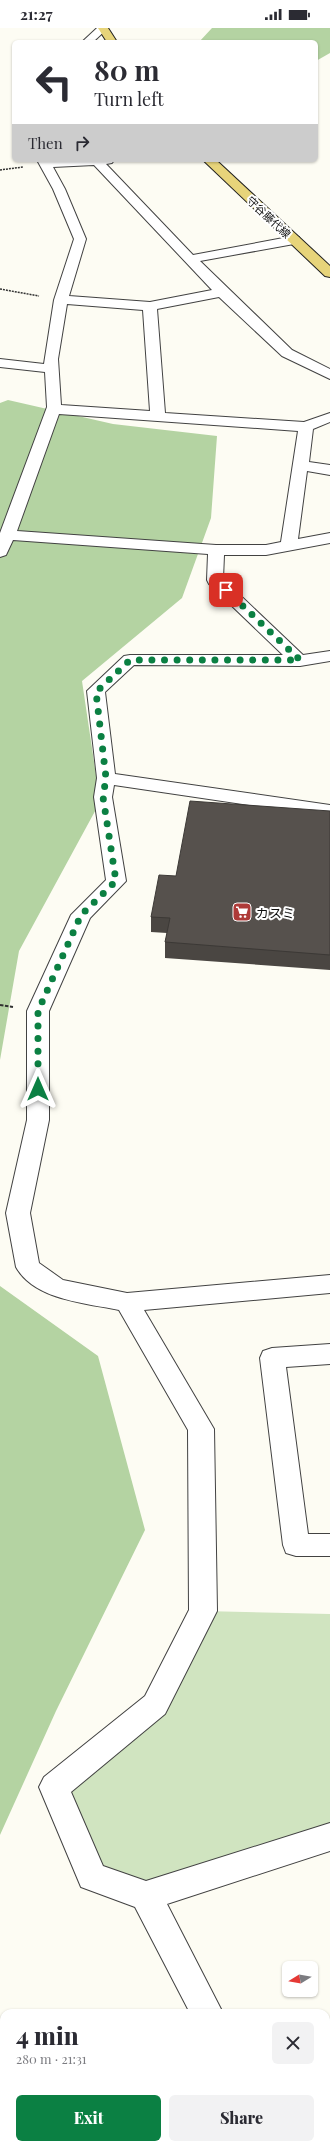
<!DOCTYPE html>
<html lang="en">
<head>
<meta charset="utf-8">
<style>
  body { margin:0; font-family:"Playfair Display","Noto Sans JP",serif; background:#f2f2f3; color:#2b2b33; height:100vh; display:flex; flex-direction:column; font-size:15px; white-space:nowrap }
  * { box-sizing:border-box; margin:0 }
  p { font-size:13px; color:#7c7c81 }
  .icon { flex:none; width:22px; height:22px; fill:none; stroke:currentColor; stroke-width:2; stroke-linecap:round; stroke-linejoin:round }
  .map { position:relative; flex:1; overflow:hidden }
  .drawer { position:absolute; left:0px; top:1981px; width:330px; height:140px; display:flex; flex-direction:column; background:#fff; border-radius:12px 12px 0 0; box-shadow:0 1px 3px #0004 }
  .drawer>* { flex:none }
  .banner { position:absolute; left:12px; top:12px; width:306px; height:122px; border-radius:6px; box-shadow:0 1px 3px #0004; background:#fff; color:#2b2b33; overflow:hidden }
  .needle { width:26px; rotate:259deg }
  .fabs { position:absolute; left:282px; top:1933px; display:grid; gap:8px }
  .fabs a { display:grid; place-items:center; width:36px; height:36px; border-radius:6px; background:#fff; box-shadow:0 1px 3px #0004; font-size:20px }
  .pin { position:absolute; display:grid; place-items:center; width:34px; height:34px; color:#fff; margin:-17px; border-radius:8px; box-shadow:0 2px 6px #0006 }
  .me { position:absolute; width:44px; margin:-22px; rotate:0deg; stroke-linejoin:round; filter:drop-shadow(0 0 3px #0008) }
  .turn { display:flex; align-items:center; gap:14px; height:84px; padding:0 16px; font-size:18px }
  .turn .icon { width:52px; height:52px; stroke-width:2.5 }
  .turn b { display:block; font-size:28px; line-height:34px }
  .then { display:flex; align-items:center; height:38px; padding:0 16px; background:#0003; gap:8px; font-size:15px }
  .round { display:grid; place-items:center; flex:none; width:42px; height:42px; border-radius:6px; background:#f2f2f3 }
  .overview { display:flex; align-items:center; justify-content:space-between; height:68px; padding:0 16px }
  h1 { font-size:24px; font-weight:800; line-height:30px }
  .button { display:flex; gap:8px; margin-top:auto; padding:8px 16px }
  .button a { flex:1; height:46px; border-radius:6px; background:#0b8043; color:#fff; font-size:16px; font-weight:800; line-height:46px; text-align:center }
  .button a+a { background:#f2f2f3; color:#2b2b33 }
  .status { display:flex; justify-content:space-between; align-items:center; height:28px; padding:0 20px; background:#fff; direction:ltr }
  .status svg { height:11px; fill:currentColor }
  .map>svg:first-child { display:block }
  .green { fill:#d0e4c0 }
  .forest { fill:#b4d3a2 }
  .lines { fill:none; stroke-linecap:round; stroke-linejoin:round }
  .minor-casing { stroke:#424242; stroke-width:2 }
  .major-casing { stroke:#202020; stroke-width:2 }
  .path-far1 { stroke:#313131; stroke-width:1.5; stroke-dasharray:2 1; stroke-linecap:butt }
  .path { stroke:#313131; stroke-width:2; stroke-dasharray:3.5 1.5; stroke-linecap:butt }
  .minor { fill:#fff; fill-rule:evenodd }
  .major { fill:#e7d47a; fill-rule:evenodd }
  .wall { fill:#4a4642 }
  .building { fill:#56514d; stroke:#3c3936 }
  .route { stroke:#0b8043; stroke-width:7; stroke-dasharray:0 12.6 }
  .labels { text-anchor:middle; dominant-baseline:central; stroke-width:4; stroke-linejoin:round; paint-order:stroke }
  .far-street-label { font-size:11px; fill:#0f0f0f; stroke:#fff }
  .poi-label { font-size:13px; fill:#0f0f0f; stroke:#fff; text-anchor:start }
</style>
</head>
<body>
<div class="status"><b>21:27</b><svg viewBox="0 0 49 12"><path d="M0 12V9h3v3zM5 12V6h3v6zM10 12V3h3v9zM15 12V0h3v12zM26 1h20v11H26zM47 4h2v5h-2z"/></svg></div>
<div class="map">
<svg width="330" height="2121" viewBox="0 0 330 2121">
  <rect width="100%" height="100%" fill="#fdfcf3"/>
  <path class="green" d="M203 1583 330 1586V1809L146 1868 92 1849 54 1759 155 1677Z"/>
  <g class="forest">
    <path d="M212 0H330V25L316 33V14H199Z"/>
    <path d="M8 372 113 396 217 408 211 490 182 570 82 653 100 774 19 923 0 1032V375Z"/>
    <path d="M0 1258 98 1328 145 1502 56 1683 0 1807Z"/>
  </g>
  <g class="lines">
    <defs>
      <g id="minor">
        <path d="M97 0H108L93 14H82Z"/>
        <path d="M37 132H114L112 135 106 136 193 227 294 208 299 209 300 212 294 216 200 233 292 322 330 341V351L282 328 219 269 157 281 165 385 304 394 330 385V394L313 401 309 434 330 437V447L307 443 298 511 330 505V515L266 527H224L223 551 303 627 330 623V633L300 638 134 637 105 664 115 746 330 777V789L114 757 112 769 126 853 90 890 49 983V1092L30 1185 39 1235 63 1252 127 1265 330 1247V1265L144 1282 214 1401 217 1583 165 1686 71 1764 103 1838 146 1853 330 1795V1823L167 1876 223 1985H190L135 1879 81 1859 39 1759 44 1749 145 1668 189 1582 188 1402 119 1282C86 1275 34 1272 16 1239L6 1185 27 1092V983L71 887 106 852 94 769 97 750 87 663 124 628 130 627H283L209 556 207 552 208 526 13 512 6 527 0 529V505L47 379 45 344 0 339V331L44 336 54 272 74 211 53 161ZM94 137 212 262 150 274 69 268 86 211 65 161 53 139ZM67 276 143 282 150 383 61 377 58 331ZM59 386 298 403 281 514 266 517H216L17 503Z"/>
        <path d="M330 1316V1336L286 1339 308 1506H330V1528H296L286 1525 283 1517 260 1330 263 1323 272 1320Z"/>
        <path d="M330 2039V2072L326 2073V2040Z"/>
        <path d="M249 2117H283L284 2121H250Z"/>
      </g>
      <g id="major">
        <path d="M98 0H108L117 14H107Z"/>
        <path d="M203 132H216L330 238V249L325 248Z"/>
      </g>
    </defs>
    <use href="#minor" class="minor-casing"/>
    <use href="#major" class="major-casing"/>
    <g class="path-far1">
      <path d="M0 142 23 139"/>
      <path d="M0 261 39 268"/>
    </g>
    <path class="path" d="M0 977 13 979"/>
    <use href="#minor" class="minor"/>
    <use href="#major" class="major"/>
  </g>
  <path class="wall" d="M330 783V942L165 930V914L167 905 151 904V889L176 848Z"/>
  <path class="building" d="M190 773 330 783V927L165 914 170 890 151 889 159 847 176 848Z"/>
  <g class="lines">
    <path class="route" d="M38 1061V983L81 887 116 853 103 769 106 750 96 664 130 632H300L226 562"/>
  </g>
  <defs>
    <symbol id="supermarket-square" viewBox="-11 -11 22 22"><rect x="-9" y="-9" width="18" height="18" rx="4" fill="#ae3b39" stroke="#fff"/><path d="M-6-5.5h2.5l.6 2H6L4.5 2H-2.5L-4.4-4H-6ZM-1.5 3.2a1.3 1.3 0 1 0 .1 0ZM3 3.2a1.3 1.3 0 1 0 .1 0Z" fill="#fff"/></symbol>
  </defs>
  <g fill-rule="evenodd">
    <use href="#supermarket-square" x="231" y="873" width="22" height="22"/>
  </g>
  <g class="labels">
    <g class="far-street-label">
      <text transform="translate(269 189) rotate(43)">守谷藤代線</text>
    </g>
    <g class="poi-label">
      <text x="256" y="884">カスミ</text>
    </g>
  </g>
</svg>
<div class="fabs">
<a><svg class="needle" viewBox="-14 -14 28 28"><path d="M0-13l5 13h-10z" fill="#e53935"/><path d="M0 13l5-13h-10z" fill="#7c7c81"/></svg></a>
</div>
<div class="pin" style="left:226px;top:562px;background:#d93025"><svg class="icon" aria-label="arrive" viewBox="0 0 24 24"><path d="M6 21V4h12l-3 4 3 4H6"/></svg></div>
<svg class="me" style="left:38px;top:1061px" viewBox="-20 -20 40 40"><path d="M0-17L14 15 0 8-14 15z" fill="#0b8043" stroke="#fff" stroke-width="4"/></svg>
<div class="banner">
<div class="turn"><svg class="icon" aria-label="left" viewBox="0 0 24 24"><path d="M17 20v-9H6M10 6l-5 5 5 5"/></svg><div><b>80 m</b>Turn left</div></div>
<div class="then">Then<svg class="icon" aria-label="right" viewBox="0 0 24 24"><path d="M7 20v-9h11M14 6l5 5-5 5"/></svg></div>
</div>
<section class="drawer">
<div class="overview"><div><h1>4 min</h1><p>280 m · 21:31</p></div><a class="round"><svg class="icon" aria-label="close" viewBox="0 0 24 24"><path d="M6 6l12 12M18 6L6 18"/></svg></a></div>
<div class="button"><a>Exit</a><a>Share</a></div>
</section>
</div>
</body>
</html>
